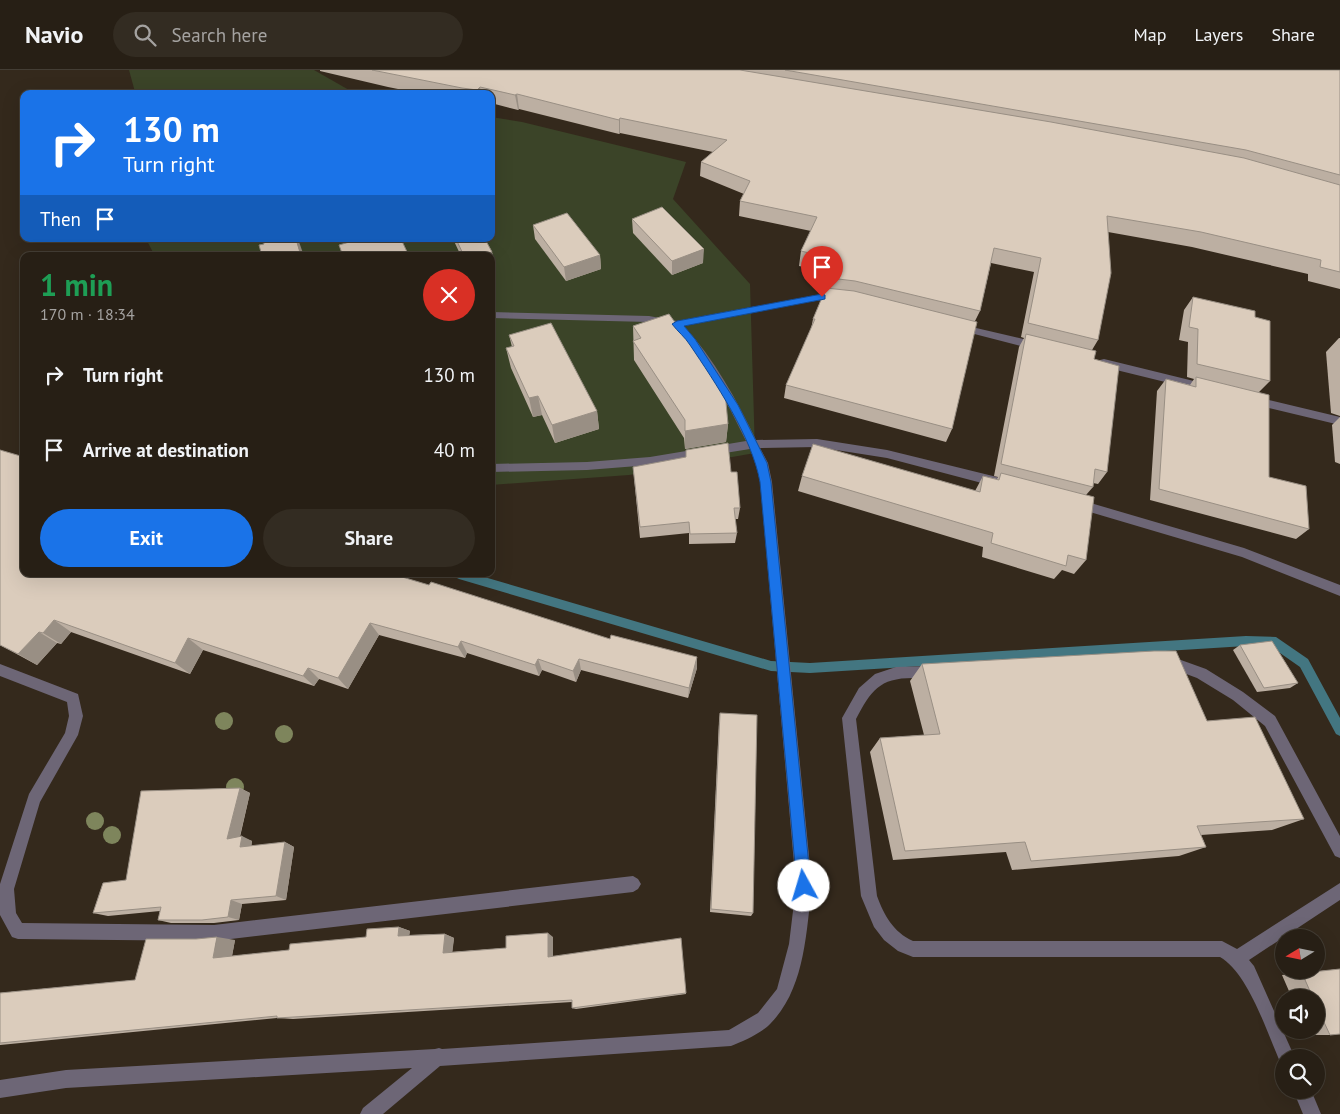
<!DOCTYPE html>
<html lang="en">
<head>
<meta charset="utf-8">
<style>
  body { margin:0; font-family:"PT Sans",sans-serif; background:#332c22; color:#f1f3f6; height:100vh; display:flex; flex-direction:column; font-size:19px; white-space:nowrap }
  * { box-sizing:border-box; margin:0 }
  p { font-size:16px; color:#a4a2a0 }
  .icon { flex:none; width:28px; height:28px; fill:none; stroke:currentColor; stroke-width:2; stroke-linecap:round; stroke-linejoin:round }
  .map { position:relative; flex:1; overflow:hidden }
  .side { position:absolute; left:20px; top:182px; width:475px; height:325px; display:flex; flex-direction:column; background:#271f15; border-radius:10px; box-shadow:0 5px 20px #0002,0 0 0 1px #433d34 }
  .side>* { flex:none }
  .top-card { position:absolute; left:20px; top:20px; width:475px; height:152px; border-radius:10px; box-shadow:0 5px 20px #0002,0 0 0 1px #433d34; background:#1a73e8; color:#fff; overflow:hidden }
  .needle { width:32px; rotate:260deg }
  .tools { position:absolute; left:1275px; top:859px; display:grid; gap:10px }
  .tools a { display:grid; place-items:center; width:50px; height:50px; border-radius:50%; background:#271f15; box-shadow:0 5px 20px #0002,0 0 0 1px #433d34; font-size:25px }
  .pin { position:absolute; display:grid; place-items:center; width:42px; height:42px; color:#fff; margin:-51px -21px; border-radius:50% 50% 50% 0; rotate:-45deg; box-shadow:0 0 5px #0007 }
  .pin .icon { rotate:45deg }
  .me { position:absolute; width:55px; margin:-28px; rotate:354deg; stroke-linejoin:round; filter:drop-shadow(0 0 4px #0008) }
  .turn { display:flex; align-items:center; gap:18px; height:105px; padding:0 20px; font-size:22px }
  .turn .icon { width:65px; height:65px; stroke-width:2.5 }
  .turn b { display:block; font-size:35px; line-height:42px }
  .then { display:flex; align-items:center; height:48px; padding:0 20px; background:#0003; gap:10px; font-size:19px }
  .round { display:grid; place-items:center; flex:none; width:52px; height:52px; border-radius:26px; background:#332c22 }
  .overview { display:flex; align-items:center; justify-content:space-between; height:85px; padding:0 20px }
  h1 { font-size:30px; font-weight:700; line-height:38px; color:#1e9e55 }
  .cta { display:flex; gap:10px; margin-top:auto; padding:10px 20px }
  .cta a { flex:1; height:58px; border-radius:30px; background:#1a73e8; color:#fff; font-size:20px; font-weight:700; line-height:58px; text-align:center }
  .cta a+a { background:#332c22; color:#f1f3f6 }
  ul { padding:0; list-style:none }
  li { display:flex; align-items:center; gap:15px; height:75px; padding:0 20px }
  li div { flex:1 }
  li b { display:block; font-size:19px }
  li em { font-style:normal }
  header { display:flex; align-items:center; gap:30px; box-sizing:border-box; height:70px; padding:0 25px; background:#271f15; border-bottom:1px solid #433d34 }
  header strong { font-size:24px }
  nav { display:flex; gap:28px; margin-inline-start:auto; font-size:18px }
  .search { width:350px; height:45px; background:#332c22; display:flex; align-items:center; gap:12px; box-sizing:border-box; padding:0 18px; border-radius:28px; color:#a4a2a0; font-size:19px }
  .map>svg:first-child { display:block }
  .green { fill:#3b4428 }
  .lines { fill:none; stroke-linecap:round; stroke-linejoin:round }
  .stream { fill:#437681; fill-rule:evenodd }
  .minor { fill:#6d6676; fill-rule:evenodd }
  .tree { fill:#7e855c }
  .wall { fill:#bcafa2 }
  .shaded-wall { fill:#998f84 }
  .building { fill:#dbccbc; stroke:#998f84 }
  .route { fill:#1a73e8; stroke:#114b97 }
</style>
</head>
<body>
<header>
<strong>Navio</strong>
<div class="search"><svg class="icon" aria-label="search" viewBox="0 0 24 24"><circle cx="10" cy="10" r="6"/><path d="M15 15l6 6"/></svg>Search here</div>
<nav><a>Map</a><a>Layers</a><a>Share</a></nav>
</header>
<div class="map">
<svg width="1340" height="1044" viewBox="0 0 1340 1044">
  <rect width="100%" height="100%" fill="#34291c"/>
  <g class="green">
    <path d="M129 0H314L356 24H131L135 22Z"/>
    <path d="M491 47 522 52 686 92 673 129 750 214 755 383 629 405 491 415V186H155L146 169H491Z"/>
  </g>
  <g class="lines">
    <path class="stream" d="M454 504H474L771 591 810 593 1246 566 1276 567 1308 589 1340 648V666L1336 664 1300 597 1270 576H1246L810 603 771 601 459 509 455 507Z"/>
    <g class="minor">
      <path d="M822 224 839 226 844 229 839 232 822 230 795 234 684 256C714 289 737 330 756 370L817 369 887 380 997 407 1003 412 997 417 887 388 817 377 760 378 768 393 772 412 812 816C806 863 805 918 771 953 762 963 743 971 731 976L440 996 383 1044H360L363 1038 412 998 66 1018 0 1028V1010L66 1000 435 979 439 978 442 979 729 960 758 943 777 919 789 874 796 816 760 412 756 393 750 379 650 395 587 400 491 402V394L587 392 650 387 746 371 730 339 688 273 674 257 649 252 491 248V242L649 246 677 251Z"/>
      <path d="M959 254 1036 272 1041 276 1036 280 955 259V255Z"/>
      <path d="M1104 289 1206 314 1211 318 1206 322 1100 296 1099 293 1100 290Z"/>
      <path d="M1252 326 1340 347V355L1248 333 1247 330Z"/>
      <path d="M1077 429 1244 478 1340 515V526L1242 487 1073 437 1071 434 1073 431Z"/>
      <path d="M1167 585 1206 599 1243 622 1275 646 1340 766V788L1335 786 1265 656 1233 630 1197 608 1162 595 1160 591 1162 587Z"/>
      <path d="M0 594 78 624 83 646 78 665 40 732 14 819 16 843 22 853 214 855 633 806 638 809 641 814 638 819 633 822 214 871 18 869 12 867 0 845V814L29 724 65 663 69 646 67 632 0 606Z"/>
      <path d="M932 596 937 598 939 602 937 606C929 609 921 608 913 608 879 608 871 621 856 649L877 826C884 845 893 862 913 871H1222L1237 879 1340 813V830L1249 890 1254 896 1295 988H1284V995L1281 994C1267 963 1249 904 1220 887H913L898 881 884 870 874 857 861 826 842 648 859 618 875 604 896 597Z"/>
      <path d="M1293 1020H1311L1321 1044H1303Z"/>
    </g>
  </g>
  <g class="tree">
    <circle cx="224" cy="651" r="9"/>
    <circle cx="284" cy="664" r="9"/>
    <circle cx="235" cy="717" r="9"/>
    <circle cx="95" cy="751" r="9"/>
    <circle cx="112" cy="765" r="9"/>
  </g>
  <g class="wall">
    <path d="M320 0H1340V219L1308 211V204L1192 177 1108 162 1098 270 1092 280 1094 289 1107 402 1098 414 1093 413V417L1086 425V490L1074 504 1062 500 1054 509 982 487 983 477 798 421 802 406 975 421 983 406 997 409 998 407 994 406 1019 277 1024 268 1021 267 1034 202 991 193 980 241 975 251 952 359 946 372 784 328 786 315 811 259 813 249 828 219 830 208 832 203 799 196 801 181 811 161 739 146 740 131 744 124 700 106 701 92 713 82 620 63 619 64 519 39 518 40 491 33V24H423L388 17 320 1Z"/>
    <path d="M632 149 703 193 672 205 633 163Z"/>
    <path d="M533 155 600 185 601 199 566 211 535 169Z"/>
    <path d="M453 169H485L492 182 495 195 491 186H461Z"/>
    <path d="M1193 227 1255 247 1270 311 1259 322 1269 407 1309 459 1296 469 1150 430 1157 321 1166 309 1190 315 1194 309 1187 307 1188 272 1179 270 1184 240Z"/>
    <path d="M633 256 728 354 726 372 685 379 684 368 634 290Z"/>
    <path d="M509 265 597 341 599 359 555 373 542 345 533 347 511 298 506 278 512 277Z"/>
    <path d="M1339 268H1340V346L1331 343 1326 282Z"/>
    <path d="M1340 347V394L1335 392 1332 355Z"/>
    <path d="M0 380 24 504 610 569 697 587V598L688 628 581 600 576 612 542 600 539 606 467 583 465 588 379 565 348 619 319 609 314 616 203 580 190 604 71 562 61 574 57 573 37 595 0 575Z"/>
    <path d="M686 380 740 438 738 449H735L737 463 735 473 689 474V463L640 468 633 397 686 388Z"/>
    <path d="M1240 575 1298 613 1290 618 1257 622 1233 580Z"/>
    <path d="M922 594 1207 651 1304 749 1272 760 1201 765 1206 777 1179 786 1012 800 1006 782 893 790 870 682 880 668 924 665 910 611Z"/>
    <path d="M720 643 753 843 751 846 710 842 719 651Z"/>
    <path d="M240 718 250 723 240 767 252 771 251 776 285 772 294 777 286 830 242 834 239 850 214 853H171L158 850 160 841 108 846 93 843 126 810Z"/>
    <path d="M399 857 410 861 409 865 445 864 454 868 452 882 506 878 553 867V886L686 923V924L576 939 572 938V932L293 949 277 948 0 975V923L135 910 235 870 232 886 289 880 366 867Z"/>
    <path d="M1340 899 1330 965H1309L1307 960H1316V928H1292L1282 905Z"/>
  </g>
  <g class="shaded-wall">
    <path d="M480 17 481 24H478L477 20Z"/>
    <path d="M517 24 519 39 518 40 515 25Z"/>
    <path d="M620 48V63L619 64V50Z"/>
    <path d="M296 169H298L304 186H301Z"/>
    <path d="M704 179 703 193 672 205V191Z"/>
    <path d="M492 182 495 195 491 197V186H476Z"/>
    <path d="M600 185 601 199 566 211 564 197Z"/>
    <path d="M538 326 542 345 533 347 529 328Z"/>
    <path d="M597 341 599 359 555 373 552 355Z"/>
    <path d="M728 354 726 372 685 379V361Z"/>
    <path d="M54 550 71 562 61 574 43 563Z"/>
    <path d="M370 553 379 565 348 619 338 608Z"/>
    <path d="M39 562 57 573 37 595 18 584Z"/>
    <path d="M188 568 203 580 190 604 175 593Z"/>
    <path d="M461 571 467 583 465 588 458 577Z"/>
    <path d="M697 587V598L688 628 689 618Z"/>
    <path d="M538 589 542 600 539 606 535 595Z"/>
    <path d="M579 589 581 600 576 612 573 601Z"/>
    <path d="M308 598 319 609 314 616 303 606Z"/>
    <path d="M240 718 250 723 238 774 227 769Z"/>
    <path d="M242 766 252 771 251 782 240 777Z"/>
    <path d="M285 772 294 777 286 830 276 826Z"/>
    <path d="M231 830 242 834 239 850 228 847Z"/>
    <path d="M399 857 410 861 409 869 398 866Z"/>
    <path d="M548 863 553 867V889L548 887Z"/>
    <path d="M445 864 454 868 452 886 443 883Z"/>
    <path d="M217 867 235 870 231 891 213 888Z"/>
  </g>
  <g class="building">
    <path d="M372 0H740L1051 52 1244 88 1340 115V202L1320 197 1321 190 1201 162 1107 146 1111 203 1098 270 1028 253 1041 188 994 178 980 241 855 211 830 208 838 190 801 181 817 147 740 131 750 111 701 92 727 70 620 48 619 50 517 24 515 25 480 17 477 20 462 18Z"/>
    <path d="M785 0H1340V105L1246 80Z"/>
    <path d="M662 137 704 179 672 191 632 149Z"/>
    <path d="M567 143 600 185 564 197 533 155Z"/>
    <path d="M263 169H296L301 186H262L259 175 264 174Z"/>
    <path d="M360 169H401L409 186H343L339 175Z"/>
    <path d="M456 169H485L492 182 476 186H464Z"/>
    <path d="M826 218 854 221 977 252 952 359 786 315 815 249H813Z"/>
    <path d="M1193 227 1255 241V247L1270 251V311L1197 294 1198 259 1189 257Z"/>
    <path d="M669 244 725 322 728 354 685 361V350L633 271 641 268 633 256Z"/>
    <path d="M551 253 597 341 552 355 538 326 529 328 506 278 514 276 509 265Z"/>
    <path d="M1026 264 1096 281 1094 289 1119 296 1107 402 1095 399 1093 417 1001 394Z"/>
    <path d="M1196 307 1269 325V407L1306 416 1309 459 1159 419 1166 309 1196 317Z"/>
    <path d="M728 373 731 402H737L740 438H734L737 463 690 464 689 452 640 457 633 397 686 387V380Z"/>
    <path d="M813 374 980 422 983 406 999 410 1001 403 1094 427 1086 490 1068 485 1066 496 991 473 993 463 802 406Z"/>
    <path d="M0 380 24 387V504H392L429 515 431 512 610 569 611 565 697 587 689 618 579 589 573 601 538 589 535 595 461 571 458 577 370 553 338 608 308 598 303 606 188 568 175 593 54 550 43 563 39 562 18 584 0 575Z"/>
    <path d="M1272 571 1298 613 1264 618 1240 575Z"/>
    <path d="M1154 581H1176L1207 651 1255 647 1304 749 1197 756 1206 777 1031 791 1025 772 905 781 880 668 940 664 922 594Z"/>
    <path d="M720 643 757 645 753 843 711 839Z"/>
    <path d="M240 718 227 769 242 766 240 777 285 772 276 826 231 830 228 847 202 850H158L161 837 93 843 103 813 126 810 141 721Z"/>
    <path d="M399 857 398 866 445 864 443 883 506 878V866L548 863V887L681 868 686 923 572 938V930L277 948V946L0 973V923L135 910 146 869H196L217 867 213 888 289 880 290 874 366 867 367 859Z"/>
    <path d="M1340 899V964L1330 965 1316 935V928H1313L1302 903Z"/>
  </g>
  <path class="route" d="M822 224 825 225V229L684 256 695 269 738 335 767 393 771 412 811 816 809 821 804 823 799 821 797 816 760 412C752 367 715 312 690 275 685 267 678 262 672 254L677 251Z"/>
</svg>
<div class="tools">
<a><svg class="needle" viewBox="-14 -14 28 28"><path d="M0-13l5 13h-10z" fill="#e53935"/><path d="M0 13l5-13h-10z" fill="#a4a2a0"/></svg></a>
<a><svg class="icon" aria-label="sound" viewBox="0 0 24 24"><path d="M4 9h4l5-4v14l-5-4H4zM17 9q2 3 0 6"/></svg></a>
<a><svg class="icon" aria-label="search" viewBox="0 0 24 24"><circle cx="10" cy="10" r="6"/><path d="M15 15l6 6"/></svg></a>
</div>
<div class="pin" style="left:822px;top:227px;background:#d93025"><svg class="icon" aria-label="arrive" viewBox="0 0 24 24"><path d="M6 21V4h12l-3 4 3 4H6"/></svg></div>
<svg class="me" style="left:804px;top:816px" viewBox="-20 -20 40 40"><circle r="19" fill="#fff"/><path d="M0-13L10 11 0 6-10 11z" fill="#1a73e8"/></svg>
<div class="top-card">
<div class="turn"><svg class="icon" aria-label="right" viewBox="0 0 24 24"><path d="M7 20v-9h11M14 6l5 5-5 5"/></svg><div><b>130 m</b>Turn right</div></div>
<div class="then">Then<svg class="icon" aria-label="arrive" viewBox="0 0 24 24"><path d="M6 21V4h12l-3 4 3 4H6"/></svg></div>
</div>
<section class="side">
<div class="overview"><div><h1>1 min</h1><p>170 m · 18:34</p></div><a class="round" style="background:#d93025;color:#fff"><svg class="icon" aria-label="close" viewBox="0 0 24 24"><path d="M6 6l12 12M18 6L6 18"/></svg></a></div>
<ul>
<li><svg class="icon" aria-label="right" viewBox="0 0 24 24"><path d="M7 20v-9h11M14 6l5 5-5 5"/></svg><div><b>Turn right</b></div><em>130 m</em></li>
<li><svg class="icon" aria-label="arrive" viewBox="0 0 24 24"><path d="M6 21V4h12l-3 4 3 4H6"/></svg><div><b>Arrive at destination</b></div><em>40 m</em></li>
</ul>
<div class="cta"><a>Exit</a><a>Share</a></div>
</section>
</div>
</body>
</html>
